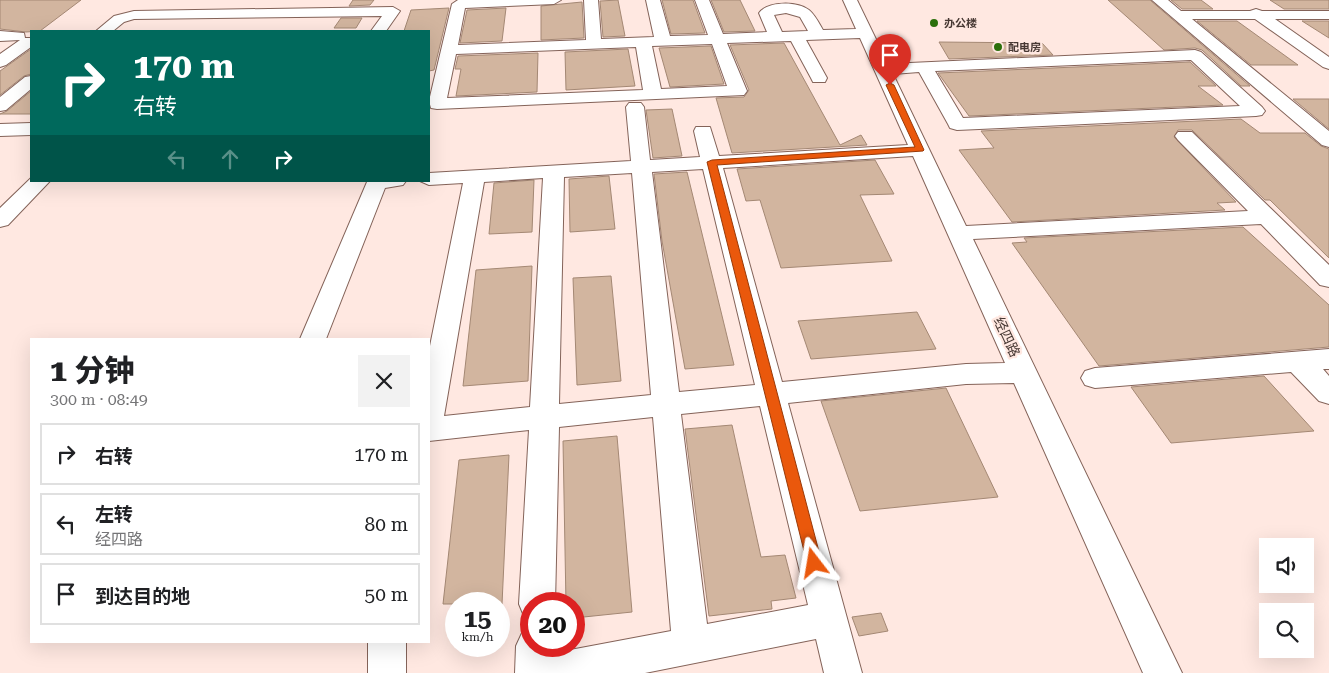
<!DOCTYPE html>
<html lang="zh">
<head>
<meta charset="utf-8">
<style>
  body { margin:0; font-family:"Roboto Serif","Noto Sans SC",serif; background:#f2f2f2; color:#202124; height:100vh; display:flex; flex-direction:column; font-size:19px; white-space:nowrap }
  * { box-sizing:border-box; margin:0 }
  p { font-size:16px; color:#757577 }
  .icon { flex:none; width:28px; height:28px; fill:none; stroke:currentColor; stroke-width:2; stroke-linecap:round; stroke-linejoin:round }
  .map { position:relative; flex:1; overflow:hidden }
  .drawer { position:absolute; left:30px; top:338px; width:400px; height:305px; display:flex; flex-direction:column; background:#fff; border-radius:0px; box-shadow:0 5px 20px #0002 }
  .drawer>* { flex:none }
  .banner { position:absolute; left:30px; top:30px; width:400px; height:152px; border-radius:0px; box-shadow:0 5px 20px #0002; background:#00695c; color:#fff; overflow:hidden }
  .controls { position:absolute; left:1259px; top:538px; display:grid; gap:10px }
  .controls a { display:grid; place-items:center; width:55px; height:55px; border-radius:0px; background:#fff; box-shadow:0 5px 20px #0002; font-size:25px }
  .speed { position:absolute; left:445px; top:592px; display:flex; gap:10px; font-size:25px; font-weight:700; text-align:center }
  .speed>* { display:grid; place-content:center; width:65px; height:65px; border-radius:50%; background:#fff; box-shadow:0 5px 20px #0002; line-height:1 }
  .speed small { font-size:12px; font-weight:400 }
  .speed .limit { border:8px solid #d22; background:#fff; color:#111 }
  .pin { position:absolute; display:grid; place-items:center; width:42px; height:42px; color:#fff; margin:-51px -21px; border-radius:50% 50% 50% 0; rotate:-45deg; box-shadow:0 0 5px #0007 }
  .pin .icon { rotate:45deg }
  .me { position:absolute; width:55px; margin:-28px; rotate:346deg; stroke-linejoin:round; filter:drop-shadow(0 0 4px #0008) }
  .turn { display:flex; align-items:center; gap:18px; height:105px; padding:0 20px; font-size:22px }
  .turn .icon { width:65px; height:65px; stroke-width:2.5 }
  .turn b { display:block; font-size:35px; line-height:42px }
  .lanes { display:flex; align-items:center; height:48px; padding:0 20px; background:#0003; justify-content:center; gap:25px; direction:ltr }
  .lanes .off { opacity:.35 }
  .round { display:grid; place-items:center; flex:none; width:52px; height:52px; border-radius:0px; background:#f2f2f2 }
  .summary { display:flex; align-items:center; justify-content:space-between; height:85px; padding:0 20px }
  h1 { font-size:30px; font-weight:800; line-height:38px }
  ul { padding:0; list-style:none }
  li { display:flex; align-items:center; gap:15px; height:62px; margin:0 10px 8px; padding:0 10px; border:2px solid #e0e0e0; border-radius:0px }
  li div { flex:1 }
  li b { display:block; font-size:19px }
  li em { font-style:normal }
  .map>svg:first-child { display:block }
  .building { fill:#d2b59f; stroke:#a48874 }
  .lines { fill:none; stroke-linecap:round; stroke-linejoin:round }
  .minor-casing { stroke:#846359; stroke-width:2 }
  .minor { fill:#fff; fill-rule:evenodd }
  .route { fill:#ea580c; stroke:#983908 }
  .poi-dot { fill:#2b6f0b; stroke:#ffe8e1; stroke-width:2 }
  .labels { text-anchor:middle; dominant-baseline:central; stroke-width:4.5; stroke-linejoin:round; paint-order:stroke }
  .far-poi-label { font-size:11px; font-weight:bold; fill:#473833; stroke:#ffe8e1; text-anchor:start }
  .street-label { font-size:14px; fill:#473833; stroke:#ffe8e1 }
</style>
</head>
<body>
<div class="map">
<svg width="1329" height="673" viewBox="0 0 1329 673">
  <rect width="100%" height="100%" fill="#ffe8e1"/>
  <g class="building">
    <path d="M0 0H81L40 31 26 32 0 29Z"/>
    <path d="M353 0H374L370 5 349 6Z"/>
    <path d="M618 0 625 36 603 37 600 1Z"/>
    <path d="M662 0H693L705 33 671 34Z"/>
    <path d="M711 0H740L755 31 724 32Z"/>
    <path d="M1108 0H1150L1250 86H1241L1202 50 1195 48 1164 50Z"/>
    <path d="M1171 0H1201L1213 9H1182Z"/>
    <path d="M1270 0H1329V9H1284Z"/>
    <path d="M582 2 584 38 541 40V6Z"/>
    <path d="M449 8 434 70 429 71V31H404L411 10Z"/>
    <path d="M506 8 502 41 460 43 467 10Z"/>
    <path d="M341 18H362L356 28H334Z"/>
    <path d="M1197 21H1237L1298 65H1251Z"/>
    <path d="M1302 21H1329V38Z"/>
    <path d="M939 42 1042 43 1053 55 949 59Z"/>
    <path d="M784 43 840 145 861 135 867 145 732 153 716 98 744 97 749 90 730 45Z"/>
    <path d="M711 46 724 84 670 87 659 48Z"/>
    <path d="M31 49V74L24 76 0 95V71Z"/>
    <path d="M628 49 635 86 566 90 565 52Z"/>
    <path d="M538 53 537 92 456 96 461 69H455L458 56Z"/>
    <path d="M1190 62 1216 86H1198L1223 105 969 116 938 73Z"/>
    <path d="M31 91V114H0L7 111Z"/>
    <path d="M1293 99H1329V129Z"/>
    <path d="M672 109 682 156 653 158 646 110Z"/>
    <path d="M1241 119 1260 133H1305L1321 146 1329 149V258L1270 200H1265L1192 130H1178L1174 137 1236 202 1217 203 1225 210 1012 222 959 150 994 148 981 131Z"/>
    <path d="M875 160 894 194 860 195 892 261 781 268 760 200 746 201 737 169Z"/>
    <path d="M687 172 734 365 685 369 662 241 654 174Z"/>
    <path d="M609 176 615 229 570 232 569 179Z"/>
    <path d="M534 180 532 232 489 234 494 183Z"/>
    <path d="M1243 227 1329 305V347L1099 366 1012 243 1027 242 1024 238Z"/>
    <path d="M532 266 528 381 463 386 476 270Z"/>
    <path d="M611 276 621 381 577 385 573 278Z"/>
    <path d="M917 312 936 349 811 359 798 321Z"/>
    <path d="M1264 376 1314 431 1171 443 1131 387Z"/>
    <path d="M946 388 998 497 860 511 821 401Z"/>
    <path d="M732 425 761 557 785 555 796 598 771 601 772 609 709 616 685 429Z"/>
    <path d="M617 436 632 612 574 618V604H566L563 441Z"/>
    <path d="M509 455 502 604H443L459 460Z"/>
    <path d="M881 613 888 631 859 636 852 617Z"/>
  </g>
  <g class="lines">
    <defs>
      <g id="minor">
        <path d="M458 0H561L554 4 465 8 458 45 586 40 584 0H598L601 39 654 37 646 0H660L670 36 708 35 695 0H709L723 34 767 32 759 13C768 1 797 1 809 10 815 15 819 23 823 30L856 29 843 0H857L888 64 1195 50 1201 52 1262 107 1265 111 1262 115 1256 116 957 130 950 128 948 124 919 72 893 74 966 226 1248 211 1178 140 1175 136 1178 132H1192L1329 265V287L1320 285 1261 224 973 239 1182 673H1143L1014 383 966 384 788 403 862 673H824L816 639 645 673H515L516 646 522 633 531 629V646H554V653L671 631 653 417 559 427 555 604H531V619L524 616 519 604 529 430 429 441V351L463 183 429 185 420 181H429V173L631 161 626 107 629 103H641L644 107 650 160 700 157 694 131 696 127H710L719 156 908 145 860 38 806 40 827 78 825 82H813L811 78 791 41 727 43 747 91 744 95 437 109 431 108 429 101 452 4ZM786 13 800 17 808 31 782 32 774 15ZM712 44 727 86 661 89 652 46ZM636 47 643 90 447 98 456 54ZM1191 60 1240 106 963 118 935 71ZM913 156 1005 363 966 364 782 382 723 168ZM703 169 755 385 679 392 652 172ZM632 173 651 395 559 404 564 177ZM543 178 530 407 444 416 484 182ZM760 406 808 605 707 624 681 414Z"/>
        <path d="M1152 0H1168L1181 11H1250L1256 9 1262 11H1329V19H1275L1329 57V69L1323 67 1255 19H1192L1329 131V147L1322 145Z"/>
        <path d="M393 7 400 11 386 31H371L382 16 134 19 124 22 113 31H96L114 16 134 11Z"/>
        <path d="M0 31 24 33 25 38H31V47L6 65 0 67V54L20 40 0 41Z"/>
        <path d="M31 76V89L6 110 0 111V97L25 77Z"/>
        <path d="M31 123V135L0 136V124Z"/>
        <path d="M31 178V181H50L8 225 0 227V208Z"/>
        <path d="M406 181 403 185 385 188 326 339H300L367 182Z"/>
        <path d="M1329 349V369H1323L1329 376V404L1319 401 1291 372 1095 388 1085 385 1081 378 1085 371 1095 368Z"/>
        <rect x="368" y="641" width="38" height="32"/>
      </g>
    </defs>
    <use href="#minor" class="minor-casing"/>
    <use href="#minor" class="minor"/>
  </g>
  <path class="route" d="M890 83 894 85 924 150 923 151 717 165 822 563 820 568 814 570 809 568 807 563 707 162 712 160 915 147 886 85Z"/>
  <g class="poi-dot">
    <circle cx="934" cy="23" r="5"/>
    <circle cx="998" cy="47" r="5"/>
  </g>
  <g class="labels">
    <g class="far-poi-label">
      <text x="944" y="23">办公楼</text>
      <text x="1008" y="47">配电房</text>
    </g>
    <g class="street-label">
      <text transform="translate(1007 337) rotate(65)">经四路</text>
    </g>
  </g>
</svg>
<div class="controls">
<a><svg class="icon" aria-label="sound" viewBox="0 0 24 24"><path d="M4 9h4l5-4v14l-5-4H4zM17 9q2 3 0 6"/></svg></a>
<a><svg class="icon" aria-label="search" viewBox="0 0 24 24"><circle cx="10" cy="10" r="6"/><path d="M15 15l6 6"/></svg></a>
</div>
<div class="speed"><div>15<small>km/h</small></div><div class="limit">20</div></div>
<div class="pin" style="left:890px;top:85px;background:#d93025"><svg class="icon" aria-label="arrive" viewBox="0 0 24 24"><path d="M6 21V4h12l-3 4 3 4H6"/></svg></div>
<svg class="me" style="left:814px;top:563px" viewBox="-20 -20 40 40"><path d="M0-17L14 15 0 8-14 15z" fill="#ea580c" stroke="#fff" stroke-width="4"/></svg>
<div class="banner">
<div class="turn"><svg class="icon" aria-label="right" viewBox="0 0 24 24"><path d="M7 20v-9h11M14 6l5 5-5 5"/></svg><div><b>170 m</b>右转</div></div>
<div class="lanes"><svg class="icon off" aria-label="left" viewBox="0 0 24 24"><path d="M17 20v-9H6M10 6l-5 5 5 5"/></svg><svg class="icon off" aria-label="ahead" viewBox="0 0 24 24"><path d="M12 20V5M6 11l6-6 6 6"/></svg><svg class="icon" aria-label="right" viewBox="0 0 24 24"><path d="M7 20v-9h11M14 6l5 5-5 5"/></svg></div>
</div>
<section class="drawer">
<div class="summary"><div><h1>1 分钟</h1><p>300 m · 08:49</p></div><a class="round"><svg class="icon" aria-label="close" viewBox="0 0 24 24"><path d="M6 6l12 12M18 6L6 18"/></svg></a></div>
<ul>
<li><svg class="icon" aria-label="right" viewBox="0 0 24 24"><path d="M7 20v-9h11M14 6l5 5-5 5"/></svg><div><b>右转</b></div><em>170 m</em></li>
<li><svg class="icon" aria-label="left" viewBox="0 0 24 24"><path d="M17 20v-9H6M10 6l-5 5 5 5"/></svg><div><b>左转</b><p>经四路</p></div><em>80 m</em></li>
<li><svg class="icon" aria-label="arrive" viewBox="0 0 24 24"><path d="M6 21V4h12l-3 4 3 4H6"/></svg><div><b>到达目的地</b></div><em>50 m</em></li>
</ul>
</section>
</div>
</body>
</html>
